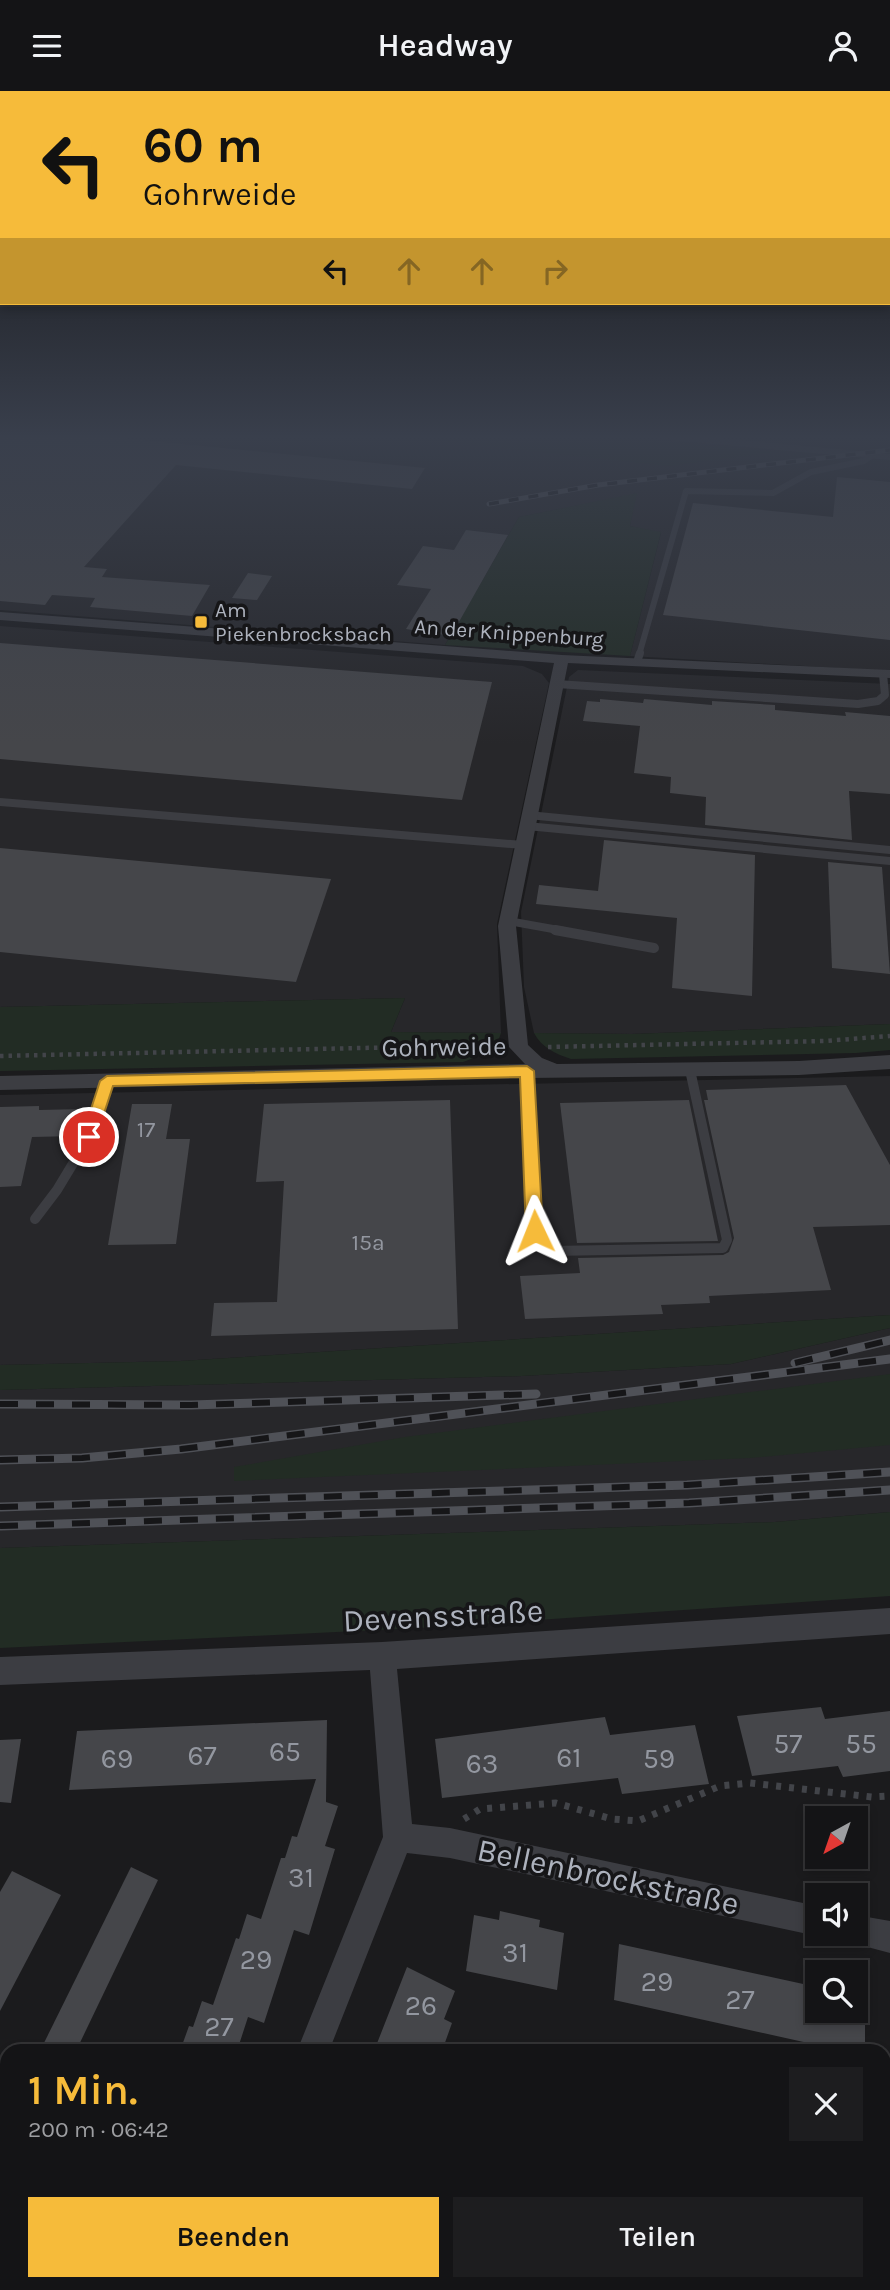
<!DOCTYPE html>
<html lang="de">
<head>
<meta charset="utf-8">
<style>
  body { margin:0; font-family:Karla,sans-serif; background:#1d1d1f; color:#f1f3f6; height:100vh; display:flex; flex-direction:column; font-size:26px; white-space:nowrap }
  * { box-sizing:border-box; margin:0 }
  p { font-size:23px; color:#9d9ea1 }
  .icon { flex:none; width:38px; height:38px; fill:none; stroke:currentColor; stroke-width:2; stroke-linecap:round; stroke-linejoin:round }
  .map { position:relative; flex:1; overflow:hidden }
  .side { position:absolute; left:0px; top:1953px; width:891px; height:247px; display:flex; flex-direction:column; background:#141416; border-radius:21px 21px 0 0; box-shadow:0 4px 10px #0003,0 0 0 2px #333335 }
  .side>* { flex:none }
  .guide { position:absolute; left:0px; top:0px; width:891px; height:214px; box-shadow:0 4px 10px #0003,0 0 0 2px #333335; background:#f6bb3a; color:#111; overflow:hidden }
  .needle { width:46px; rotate:220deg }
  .fabs { position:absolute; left:805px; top:1715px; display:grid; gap:14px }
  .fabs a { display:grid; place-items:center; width:63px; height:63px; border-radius:0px; background:#141416; box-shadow:0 4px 10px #0003,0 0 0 2px #333335; font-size:35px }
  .pin { position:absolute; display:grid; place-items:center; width:60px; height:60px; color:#fff; margin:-30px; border:4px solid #fff; border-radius:50%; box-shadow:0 2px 7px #0007 }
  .me { position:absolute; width:77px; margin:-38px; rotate:358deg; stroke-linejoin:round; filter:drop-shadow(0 0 5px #0008) }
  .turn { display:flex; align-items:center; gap:24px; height:147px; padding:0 28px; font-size:32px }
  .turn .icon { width:91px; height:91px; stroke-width:2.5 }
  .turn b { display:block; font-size:49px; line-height:60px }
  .lanes { display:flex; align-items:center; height:66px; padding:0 28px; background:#0003; justify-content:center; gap:35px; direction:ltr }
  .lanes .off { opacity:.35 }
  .round { display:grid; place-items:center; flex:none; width:74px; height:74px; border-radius:0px; background:#1d1d1f }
  .head { display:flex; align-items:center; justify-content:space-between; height:119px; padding:0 28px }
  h1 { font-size:42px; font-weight:600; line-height:52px; color:#f6bb3a }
  .action { display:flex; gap:14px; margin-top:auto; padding:14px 28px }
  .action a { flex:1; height:80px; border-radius:0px; background:#f6bb3a; color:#111; font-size:28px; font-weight:600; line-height:80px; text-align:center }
  .action a+a { background:#1d1d1f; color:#f1f3f6 }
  header { display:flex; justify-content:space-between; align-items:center; height:91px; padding:0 28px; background:#141416; font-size:32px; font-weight:600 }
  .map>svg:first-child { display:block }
  .built { fill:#27272a }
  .green { fill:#222c24 }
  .building { fill:#45464a }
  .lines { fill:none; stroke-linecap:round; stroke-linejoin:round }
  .path-far1 { stroke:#424449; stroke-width:4.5; stroke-dasharray:3.5 5; stroke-linecap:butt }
  .path { stroke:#424449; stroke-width:7; stroke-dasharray:5 8; stroke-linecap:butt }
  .lane-far2 { stroke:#3c3d42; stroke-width:6 }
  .lane-far1 { stroke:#3c3d42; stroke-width:8 }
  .lane { stroke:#3c3d42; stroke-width:10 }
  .street { fill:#3c3d42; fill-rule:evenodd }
  .rail-far1-casing { stroke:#4f5157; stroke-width:5 }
  .rail-casing { stroke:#4f5157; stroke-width:9 }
  .rail-far1 { stroke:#161618; stroke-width:3.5; stroke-dasharray:10; stroke-linecap:butt }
  .rail { stroke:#161618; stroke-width:6; stroke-dasharray:18; stroke-linecap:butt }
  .route { fill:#f6bb3a; stroke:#a07a26; stroke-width:2 }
  .poi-dot { fill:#f6bb3a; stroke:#161618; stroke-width:2.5 }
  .labels { text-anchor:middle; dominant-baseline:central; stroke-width:7; stroke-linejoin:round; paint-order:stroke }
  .far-poi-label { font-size:21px; fill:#adb2bd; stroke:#161618; text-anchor:start }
  .far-street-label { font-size:21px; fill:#adb2bd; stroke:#161618 }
  .number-label { font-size:23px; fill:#9397a0 }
  .street-label { font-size:26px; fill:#adb2bd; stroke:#161618 }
  .near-number-label { font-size:28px; fill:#9397a0 }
  .near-street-label { font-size:32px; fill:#adb2bd; stroke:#161618 }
</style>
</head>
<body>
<header><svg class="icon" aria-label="menu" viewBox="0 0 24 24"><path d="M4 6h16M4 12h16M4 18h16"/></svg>Headway<svg class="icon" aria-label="person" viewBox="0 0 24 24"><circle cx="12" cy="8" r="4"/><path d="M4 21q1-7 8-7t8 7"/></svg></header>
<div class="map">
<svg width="890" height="2199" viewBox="0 0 890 2199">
  <rect width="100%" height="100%" fill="#1b1b1d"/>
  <g class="built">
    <path d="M0 345H890V580L630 565 661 442 630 435 636 403 519 426 445 554 0 519Z"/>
    <path d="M0 535 523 575 542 583 549 592 497 833 501 942 391 941 405 907 0 916Z"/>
    <path d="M578 579 890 593V933L632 943 534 942 524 896 521 821 569 586Z"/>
    <path d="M890 985V1224L181 1270 0 1274V1004Z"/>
    <path d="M890 1237V1421L775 1431 0 1457V1299L522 1285 731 1273Z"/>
  </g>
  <g class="green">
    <path d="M395 345H607L775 361 668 375Z"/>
    <path d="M637 402 630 435 661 441 630 565 445 554 519 426Z"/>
    <path d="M405 907 391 941 501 942C495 961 479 965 463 971L0 980V916Z"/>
    <path d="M890 933V959L856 962 571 968C556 963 542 957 534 942L632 943Z"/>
    <path d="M890 1224V1237L731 1273 522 1285 0 1299V1274L181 1270Z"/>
    <path d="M890 1283V1354L750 1367 234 1390V1376L405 1346Z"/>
    <path d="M890 1421V1505L419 1537 0 1557V1457L775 1431Z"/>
  </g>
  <g class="building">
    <path d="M0 345H102L425 377 412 398 176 374 84 476 107 478 102 486 210 494 192 525 90 516 95 507 52 504 45 514 0 510Z"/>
    <path d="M837 386 890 391V549L663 524 693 412 833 426Z"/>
    <path d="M466 439 508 444 451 545 406 538 431 498 397 494 423 455 454 459Z"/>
    <path d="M248 482 272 485 257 509 232 507Z"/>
    <path d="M0 552 492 591 462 709 0 668Z"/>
    <path d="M600 608 643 612 644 608 712 614V610L775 614V619L846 625 845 621 890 625V703L849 700 852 749 705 734 706 706 670 702 671 686 634 682 640 635 583 630 587 610 600 611Z"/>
    <path d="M604 749 755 764 752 905 672 897 677 827 536 813 539 794 598 800Z"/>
    <path d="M0 757 65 763 331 788 296 891 0 861Z"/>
    <path d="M828 771 882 776 890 883 832 877Z"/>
    <path d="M846 994 890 1074V1134L813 1136 831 1199 709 1205 710 1212 661 1214 663 1223 525 1228 520 1185 580 1182 578 1167 723 1164 729 1161 734 1147 704 1009H708L706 999Z"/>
    <path d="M450 1009 458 1238 211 1245 214 1212 277 1211 284 1090 256 1091 264 1013Z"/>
    <path d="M689 1009 718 1150 577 1152 560 1012Z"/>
    <path d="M132 1013H172L166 1048H190L176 1153 108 1154Z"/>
    <path d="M39 1015V1019L83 1018 77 1045 32 1046 21 1095 0 1096V1016Z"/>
    <path d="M821 1616 825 1628 890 1620V1680L843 1686 838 1675 752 1685 737 1625Z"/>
    <path d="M605 1626 610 1644 695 1634 709 1693 622 1703 618 1687 442 1707 435 1648Z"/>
    <path d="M327 1629 326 1711 338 1715 325 1755 335 1758 309 1844 294 1839 264 1932 248 1926 237 1960H180L189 1935 193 1936 202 1910 213 1914 236 1847 239 1848 247 1823 261 1828 281 1767H285L292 1745 297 1746 316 1688 69 1699 77 1640Z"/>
    <path d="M21 1648 11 1712 0 1711V1649Z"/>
    <path d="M131 1776 158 1789 76 1960H40Z"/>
    <path d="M12 1780 61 1804 0 1920V1801Z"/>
    <path d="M500 1820 540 1829 539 1836 564 1842 557 1899 466 1880 474 1824 499 1829Z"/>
    <path d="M619 1853 817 1896V1920H865V1960H844L614 1909Z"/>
    <path d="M407 1876 455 1900 444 1928 452 1932 442 1960H374Z"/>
  </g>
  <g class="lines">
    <g class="path-far1">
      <path d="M548 956 825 950 890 945"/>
      <path d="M0 965 497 954"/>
    </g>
    <path class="path" d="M464 1728 480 1718 556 1712 612 1728 638 1730 720 1695 750 1692 872 1706 890 1705"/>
    <path class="lane-far2" d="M639 564 686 400 773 402 811 381 864 370 871 365"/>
    <g class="lane-far1">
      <path d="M637 571 640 562"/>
      <path d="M557 593 858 613 878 610 885 604 883 583"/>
      <path d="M0 711 523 754"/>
      <path d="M528 724 890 759"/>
      <path d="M527 735 890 770"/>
      <path d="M508 830 564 840"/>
    </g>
    <g class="lane">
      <path d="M555 839 654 857"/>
      <path d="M527 980 535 1140 544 1155 552 1160 723 1157 727 1149 690 979"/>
      <path d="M35 1128 57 1099 89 1046 107 990"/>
    </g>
    <g class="street">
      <path d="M653 345H697L890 363V369L658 348Z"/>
      <path d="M0 521 562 564 890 579V587L568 572 516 835 528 954 542 967 557 973 799 970 890 964V978L799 984 527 987 0 999V985L525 973 509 956 498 835 554 572 0 529Z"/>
      <path d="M890 1517V1543L397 1578 412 1733 450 1737 817 1815V1843H823L817 1845 450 1767 407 1762 329 1960H297L383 1746 370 1579 0 1594V1566L382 1551Z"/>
      <path d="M856 1824 890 1830V1862L845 1850 842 1843H856Z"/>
      <path d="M201 2193H237L235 2199H199Z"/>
    </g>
    <defs>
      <path id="rail-far1" d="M489 413 598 394 890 359"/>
      <g id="rail">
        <path d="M795 1272 890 1249"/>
        <path d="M0 1313 191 1314 536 1303"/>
        <path d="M0 1369 82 1367 181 1358 890 1268"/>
        <path d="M0 1416 687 1394 890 1381"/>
        <path d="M0 1435 689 1412 890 1399"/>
      </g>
    </defs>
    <use href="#rail-far1" class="rail-far1-casing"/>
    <use href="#rail" class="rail-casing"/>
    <use href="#rail-far1" class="rail-far1"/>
    <use href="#rail" class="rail"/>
  </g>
  <linearGradient id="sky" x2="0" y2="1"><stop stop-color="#0f0f10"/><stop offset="0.53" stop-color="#393f4c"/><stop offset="1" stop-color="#393f4c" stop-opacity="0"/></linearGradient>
  <rect width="890" height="653" fill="url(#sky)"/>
  <path class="route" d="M527 975 534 980 543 1140 535 1146 526 1140 520 986 113 995 95 1050H84L82 1046 100 990 107 985Z"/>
  <rect class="poi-dot" x="194" y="524" width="14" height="14" rx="3.5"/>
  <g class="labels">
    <g class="far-poi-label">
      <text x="215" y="519">Am<tspan x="215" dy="24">Piekenbrocksbach</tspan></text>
    </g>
    <g class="far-street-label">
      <text transform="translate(509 542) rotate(4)">An der Knippenburg</text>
    </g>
    <g class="number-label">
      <text x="146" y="1038">17</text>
      <text x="368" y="1151">15a</text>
    </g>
    <g class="street-label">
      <text transform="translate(444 956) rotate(-1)">Gohrweide</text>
    </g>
    <g class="near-number-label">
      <text x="788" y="1652">57</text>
      <text x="861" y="1652">55</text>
      <text x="285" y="1660">65</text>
      <text x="202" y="1664">67</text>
      <text x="569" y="1666">61</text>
      <text x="117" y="1667">69</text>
      <text x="659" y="1667">59</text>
      <text x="482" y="1672">63</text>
      <text x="301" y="1786">31</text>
      <text x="515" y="1861">31</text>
      <text x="256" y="1868">29</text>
      <text x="657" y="1890">29</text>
      <text x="740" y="1908">27</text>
      <text x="421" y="1914">26</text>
      <text x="219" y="1935">27</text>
    </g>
    <g class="near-street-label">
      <text transform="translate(443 1525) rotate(-3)">Devensstraße</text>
      <text transform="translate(608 1786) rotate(12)">Bellenbrockstraße</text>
    </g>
  </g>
</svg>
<div class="fabs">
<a><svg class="needle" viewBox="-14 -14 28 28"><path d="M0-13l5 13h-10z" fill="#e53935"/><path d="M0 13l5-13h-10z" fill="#9d9ea1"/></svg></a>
<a><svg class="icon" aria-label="sound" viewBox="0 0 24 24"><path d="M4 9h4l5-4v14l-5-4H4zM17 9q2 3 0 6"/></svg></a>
<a><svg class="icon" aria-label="search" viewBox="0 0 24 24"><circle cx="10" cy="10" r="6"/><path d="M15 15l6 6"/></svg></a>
</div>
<div class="pin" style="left:89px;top:1046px;background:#d93025"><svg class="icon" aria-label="arrive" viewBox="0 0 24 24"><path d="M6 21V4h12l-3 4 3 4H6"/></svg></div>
<svg class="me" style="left:535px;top:1140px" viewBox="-20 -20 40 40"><path d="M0-17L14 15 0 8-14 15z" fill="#f6bb3a" stroke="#fff" stroke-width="4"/></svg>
<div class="guide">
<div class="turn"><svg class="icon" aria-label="left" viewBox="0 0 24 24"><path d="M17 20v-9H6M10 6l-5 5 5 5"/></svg><div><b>60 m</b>Gohrweide</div></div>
<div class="lanes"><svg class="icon" aria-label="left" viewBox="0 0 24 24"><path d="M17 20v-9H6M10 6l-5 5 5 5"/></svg><svg class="icon off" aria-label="ahead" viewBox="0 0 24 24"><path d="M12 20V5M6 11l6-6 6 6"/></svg><svg class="icon off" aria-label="ahead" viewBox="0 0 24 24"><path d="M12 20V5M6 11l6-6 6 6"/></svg><svg class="icon off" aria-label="right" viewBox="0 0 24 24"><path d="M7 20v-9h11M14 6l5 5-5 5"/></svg></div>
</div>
<section class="side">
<div class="head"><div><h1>1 Min.</h1><p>200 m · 06:42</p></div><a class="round"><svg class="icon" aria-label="close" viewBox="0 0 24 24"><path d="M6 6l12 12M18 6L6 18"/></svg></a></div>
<div class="action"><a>Beenden</a><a>Teilen</a></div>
</section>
</div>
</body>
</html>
